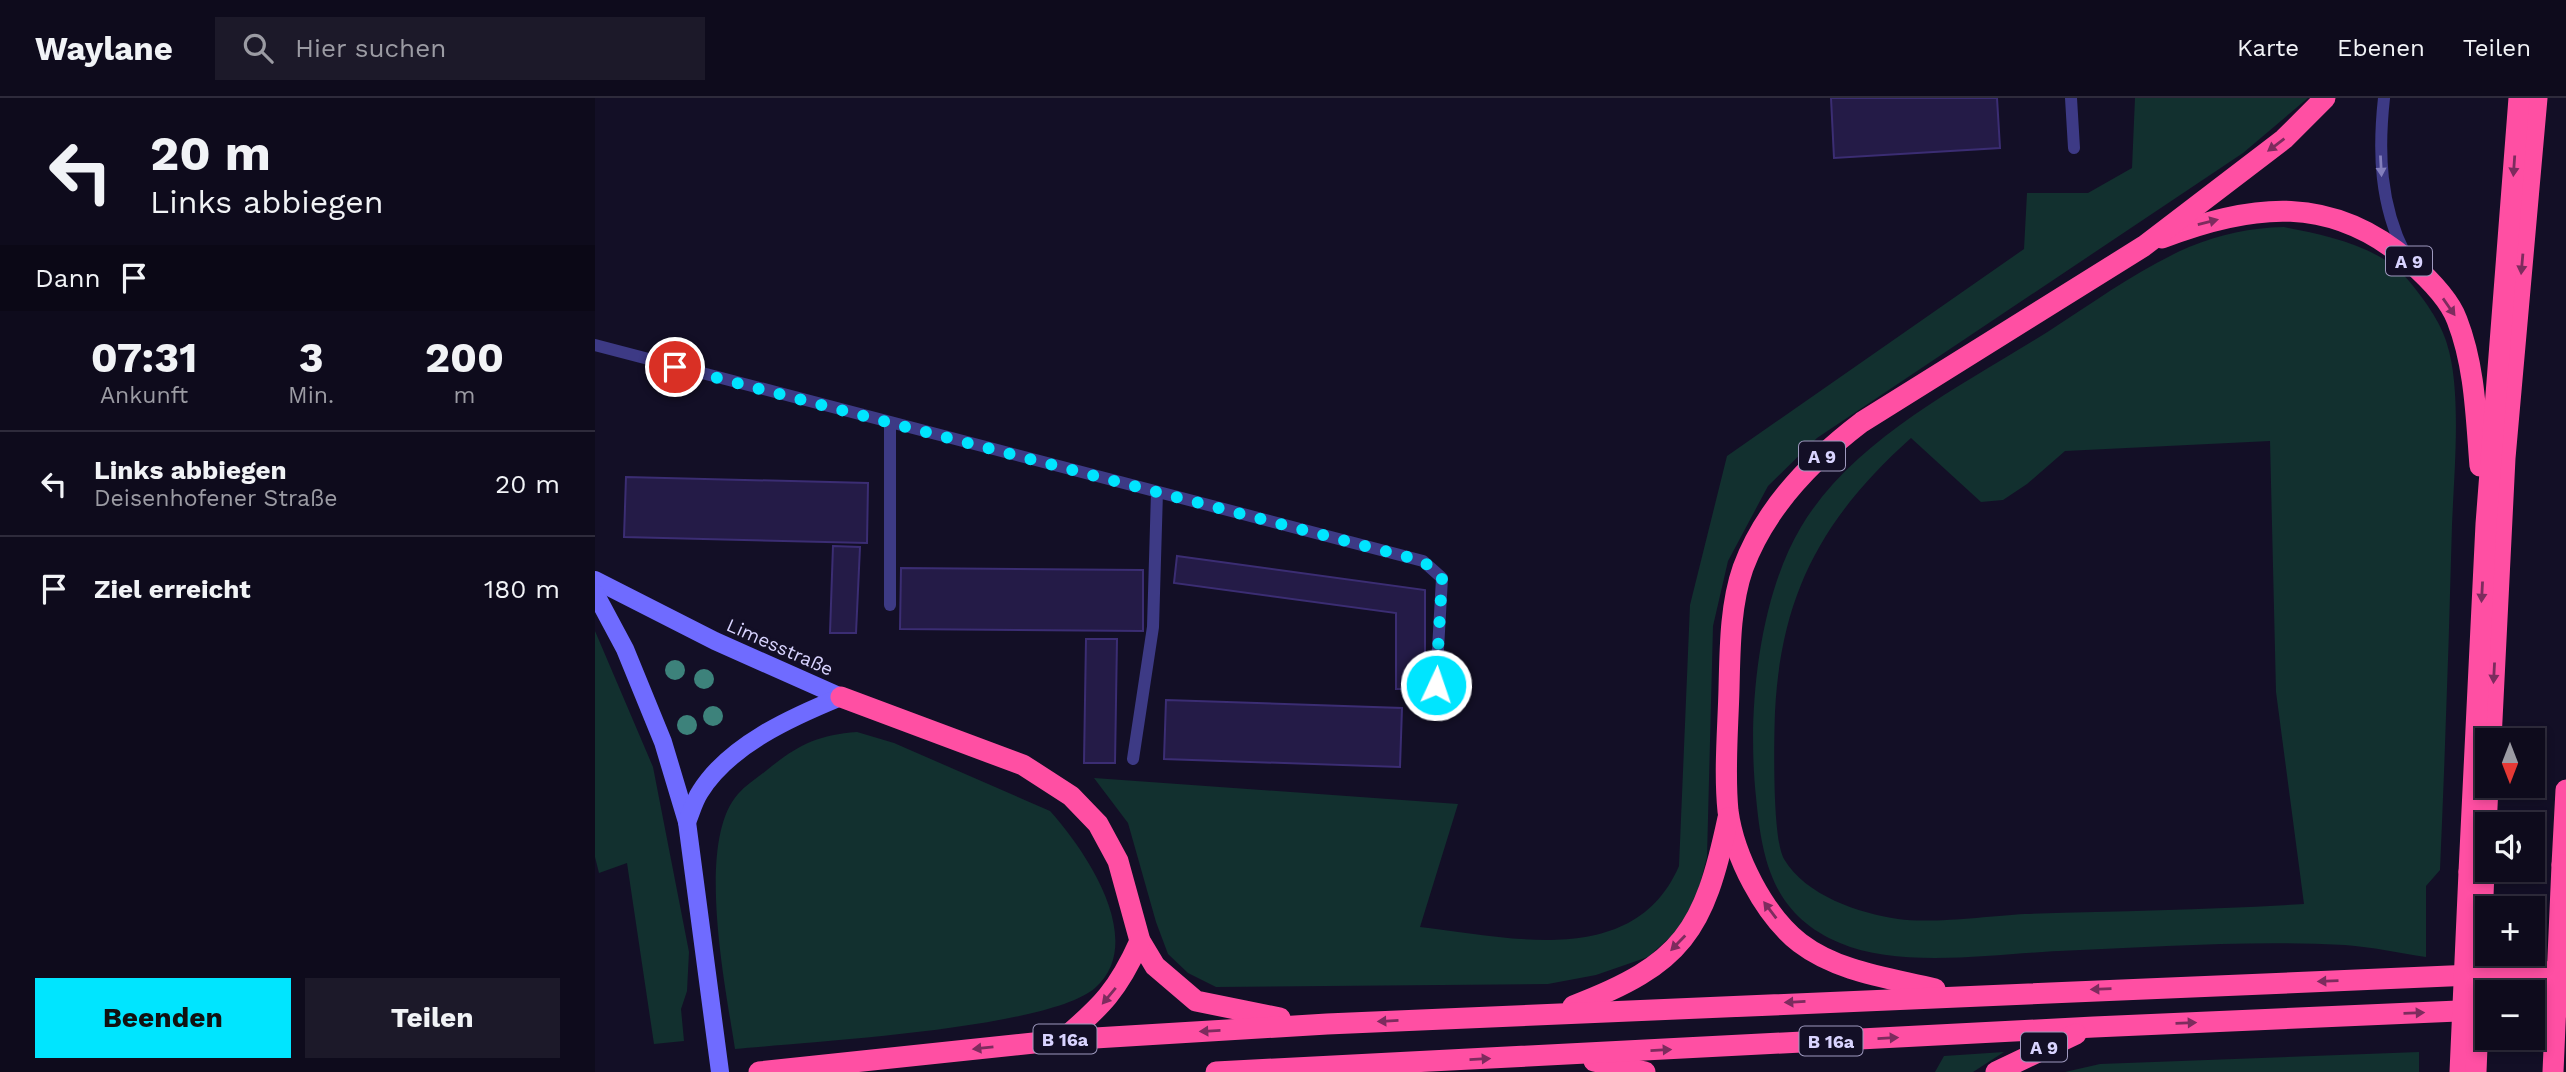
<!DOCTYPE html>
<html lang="de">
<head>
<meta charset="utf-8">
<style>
  body { margin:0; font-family:"Work Sans",sans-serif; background:#1c1929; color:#f1f3f6; height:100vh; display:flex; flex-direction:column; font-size:26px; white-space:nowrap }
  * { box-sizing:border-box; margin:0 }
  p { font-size:23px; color:#9b9ba3 }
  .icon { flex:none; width:38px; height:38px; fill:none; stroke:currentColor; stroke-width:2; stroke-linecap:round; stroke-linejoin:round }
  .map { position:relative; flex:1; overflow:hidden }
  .sheet { display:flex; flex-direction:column; background:#0e0b1c; width:595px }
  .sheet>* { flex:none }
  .hud { background:#0e0b1c; color:#f1f3f6; overflow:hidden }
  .needle { width:46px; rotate:180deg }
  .tools { position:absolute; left:1880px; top:630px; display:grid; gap:14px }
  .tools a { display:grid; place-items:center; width:70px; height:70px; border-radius:0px; background:#0e0b1c; box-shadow:0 4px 10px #0003,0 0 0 2px #2e2b3b; font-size:35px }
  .pin { position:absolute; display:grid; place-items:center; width:60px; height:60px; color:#fff; margin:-30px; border:4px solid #fff; border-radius:50%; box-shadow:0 2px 7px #0007 }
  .me { position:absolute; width:77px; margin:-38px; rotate:3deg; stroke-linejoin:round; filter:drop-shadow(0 0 5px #0008) }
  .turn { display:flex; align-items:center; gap:24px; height:147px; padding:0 35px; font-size:32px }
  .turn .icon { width:91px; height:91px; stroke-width:2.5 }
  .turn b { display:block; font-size:49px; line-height:60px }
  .then { display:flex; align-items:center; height:66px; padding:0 35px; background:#0003; gap:14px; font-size:26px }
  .eta { display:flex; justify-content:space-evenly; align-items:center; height:119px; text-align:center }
  .eta b { font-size:42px; font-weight:700; line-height:49px }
  .action { display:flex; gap:14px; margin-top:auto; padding:14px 35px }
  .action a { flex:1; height:80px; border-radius:0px; background:#00e5ff; color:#111; font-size:28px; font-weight:700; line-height:80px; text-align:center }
  .action a+a { background:#1c1929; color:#f1f3f6 }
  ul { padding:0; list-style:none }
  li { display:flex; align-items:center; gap:21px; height:105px; padding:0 35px; border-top:2px solid #2e2b3b }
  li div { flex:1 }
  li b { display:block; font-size:26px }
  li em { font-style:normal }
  header { display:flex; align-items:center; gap:42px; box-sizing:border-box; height:98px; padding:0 35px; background:#0e0b1c; border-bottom:2px solid #2e2b3b }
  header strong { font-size:33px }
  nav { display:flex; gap:38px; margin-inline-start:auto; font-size:24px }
  .search { width:490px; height:63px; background:#1c1929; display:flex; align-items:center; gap:18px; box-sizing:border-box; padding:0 24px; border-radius:0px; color:#9b9ba3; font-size:26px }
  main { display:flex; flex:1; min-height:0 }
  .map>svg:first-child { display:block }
  .green { fill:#12302f; fill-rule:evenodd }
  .building { fill:#241b47; stroke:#3b2d73; stroke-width:2 }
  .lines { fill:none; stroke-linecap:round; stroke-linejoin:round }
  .lane { stroke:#3d3a85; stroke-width:12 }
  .secondary { stroke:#6f6bff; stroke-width:18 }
  .highway { stroke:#ff4fa3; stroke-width:21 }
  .highway-bridge { stroke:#ff4fa3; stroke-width:21 }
  .tree { fill:#3d827b }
  .oneway { fill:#7d2c5e }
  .oneway2 { fill:#837fbc }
  .route { stroke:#00e5ff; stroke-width:12; stroke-dasharray:0 21.6 }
  .labels { text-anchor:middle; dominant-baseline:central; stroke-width:6; stroke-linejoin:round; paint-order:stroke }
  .shield { fill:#130f26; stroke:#9e99be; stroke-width:2 }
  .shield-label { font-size:18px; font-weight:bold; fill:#d9d4ff }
  .street-label { font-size:19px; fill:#d9d4ff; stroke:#130f26 }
</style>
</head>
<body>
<header>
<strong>Waylane</strong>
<div class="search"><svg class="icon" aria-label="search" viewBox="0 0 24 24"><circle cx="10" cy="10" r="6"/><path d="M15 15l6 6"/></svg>Hier suchen</div>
<nav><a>Karte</a><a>Ebenen</a><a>Teilen</a></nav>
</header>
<main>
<section class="sheet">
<div class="hud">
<div class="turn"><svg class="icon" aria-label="left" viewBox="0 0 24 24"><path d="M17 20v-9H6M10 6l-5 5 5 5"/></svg><div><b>20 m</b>Links abbiegen</div></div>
<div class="then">Dann<svg class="icon" aria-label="arrive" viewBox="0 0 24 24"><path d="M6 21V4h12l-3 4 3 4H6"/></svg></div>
</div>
<div class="eta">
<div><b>07:31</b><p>Ankunft</p></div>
<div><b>3</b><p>Min.</p></div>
<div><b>200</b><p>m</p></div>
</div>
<ul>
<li><svg class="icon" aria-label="left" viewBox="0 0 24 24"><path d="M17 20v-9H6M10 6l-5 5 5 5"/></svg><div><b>Links abbiegen</b><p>Deisenhofener Straße</p></div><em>20 m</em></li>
<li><svg class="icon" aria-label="arrive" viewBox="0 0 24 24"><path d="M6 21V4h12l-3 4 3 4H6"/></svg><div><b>Ziel erreicht</b></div><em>180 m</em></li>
</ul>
<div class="action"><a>Beenden</a><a>Teilen</a></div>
</section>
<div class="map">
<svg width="1971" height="974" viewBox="0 0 1971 974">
  <rect width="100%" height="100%" fill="#130f26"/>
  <g class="green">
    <path d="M1540 0H1713L1648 55 1222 340 1173 388 1133 463 1118 528 1112 759 1102 798 1083 832 1053 859 1001 877 953 886 621 889 593 875 573 856 561 824 533 725 499 680 863 706 825 829C914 839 1039 872 1084 768L1095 507 1132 358 1429 151 1432 95H1493L1537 70Z"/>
    <path d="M1689 129C1730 137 1786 148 1814 183 1828 200 1846 224 1852 246 1867 293 1859 376 1857 427 1854 542 1850 657 1845 772L1831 788V859C1804 855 1777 849 1750 847 1655 842 1559 849 1464 853 1399 856 1305 871 1245 845 1178 817 1167 763 1161 699 1152 616 1163 501 1206 429 1258 341 1370 286 1454 233 1499 204 1544 171 1594 149 1626 136 1655 130 1689 129ZM1316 340 1386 404 1408 402 1432 386 1470 353 1675 343 1681 594 1709 806C1616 812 1523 813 1430 816 1394 818 1336 826 1303 821 1264 815 1211 798 1189 761 1177 740 1179 642 1180 614 1186 495 1228 419 1316 340Z"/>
    <path d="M0 533 58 669 94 854 92 893 86 911 89 943 59 946 32 765 4 775 0 759Z"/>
    <path d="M262 634 299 645 455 713C490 752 553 843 500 890 453 931 212 944 140 951 131 891 100 744 143 696 151 687 162 680 172 672 203 647 222 637 262 634Z"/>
    <path d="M1409 954 1378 974H1340L1349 958Z"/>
    <path d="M1824 954V974H1470L1505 966Z"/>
  </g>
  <g class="building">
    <path d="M1236 0H1402L1405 50 1239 60Z"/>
    <path d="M31 379 273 385 272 445 29 439Z"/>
    <path d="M238 448 265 449 261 535H235Z"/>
    <path d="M582 458 830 492V591H801V515L579 485Z"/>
    <path d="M306 470 548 472V533L305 531Z"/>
    <path d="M491 541H522L520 665H489Z"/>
    <path d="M571 602 807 610 805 669 569 661Z"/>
  </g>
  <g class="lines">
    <g class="lane">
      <path d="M1476 0 1479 50"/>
      <path d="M1789 0C1783 55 1785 106 1810 156"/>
      <path d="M0 247 828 463 847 480 841 587"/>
      <path d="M295 507V326"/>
      <path d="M538 661 558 529 562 394"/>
    </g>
    <g class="secondary">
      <path d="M0 482 120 543 246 599"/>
      <path d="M0 495 30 551 68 644 92 724 125 974"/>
      <path d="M92 724C96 715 99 703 105 694 134 647 197 619 246 599"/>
    </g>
    <g class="highway">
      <path d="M1567 140C1658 105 1737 96 1815 164 1832 179 1854 200 1862 222 1880 268 1881 319 1885 368"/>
      <path d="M246 599 428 667 476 698 503 726 523 763 545 843 560 868 601 903 685 920"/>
      <path d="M1896 642 1910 360 1942 0"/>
      <path d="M1967 767 1971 692"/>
      <path d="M1889 773 1893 688"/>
      <path d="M1874 774 1891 426 1924 0"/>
      <path d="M1340 891C1295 880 1243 874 1205 845 1169 817 1139 758 1133 713 1129 673 1133 631 1134 591 1135 552 1135 507 1148 470 1170 410 1217 362 1267 324L1549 148 1689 41 1730 0"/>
      <path d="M978 908C1088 866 1109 833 1133 720"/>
      <path d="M1937 910 1971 909"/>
      <path d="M467 942C507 908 523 892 545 843"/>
      <path d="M999 963 1050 974"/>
      <path d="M164 974 467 942 732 926 1971 873"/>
      <path d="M621 974 1499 929 1886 912"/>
      <path d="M1401 974 1481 936"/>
    </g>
    <g class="highway-bridge">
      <path d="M1865 974 1874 774"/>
      <path d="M1881 974 1889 773"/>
      <path d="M1958 974 1967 767"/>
    </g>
  </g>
  <g class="tree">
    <circle cx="80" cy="572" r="10"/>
    <circle cx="109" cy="581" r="10"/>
    <circle cx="118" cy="618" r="10"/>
    <circle cx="92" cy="627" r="10"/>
  </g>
  <defs><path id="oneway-solid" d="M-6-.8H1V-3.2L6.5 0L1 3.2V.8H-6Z" transform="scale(1.75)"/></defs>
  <g class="oneway">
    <use href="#oneway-solid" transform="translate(1681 47) rotate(143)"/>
    <use href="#oneway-solid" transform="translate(1919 68) rotate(94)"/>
    <use href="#oneway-solid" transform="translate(1613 124) rotate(-14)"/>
    <use href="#oneway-solid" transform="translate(1927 166) rotate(95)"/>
    <use href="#oneway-solid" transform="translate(1854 209) rotate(55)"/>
    <use href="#oneway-solid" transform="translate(1887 494) rotate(93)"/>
    <use href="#oneway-solid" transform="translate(1899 575) rotate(93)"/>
    <use href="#oneway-solid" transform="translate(1175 812) rotate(-127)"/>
    <use href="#oneway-solid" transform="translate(1083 845) rotate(134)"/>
    <use href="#oneway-solid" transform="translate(1733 883) rotate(178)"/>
    <use href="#oneway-solid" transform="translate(1506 891) rotate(178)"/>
    <use href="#oneway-solid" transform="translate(514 898) rotate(130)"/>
    <use href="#oneway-solid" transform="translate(1200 904) rotate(177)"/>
    <use href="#oneway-solid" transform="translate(1819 915) rotate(-2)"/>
    <use href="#oneway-solid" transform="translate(793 923) rotate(177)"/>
    <use href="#oneway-solid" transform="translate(1591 925) rotate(-2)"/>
    <use href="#oneway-solid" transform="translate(615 933) rotate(177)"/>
    <use href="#oneway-solid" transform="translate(1293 940) rotate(-3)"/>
    <use href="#oneway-solid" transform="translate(388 950) rotate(174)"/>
    <use href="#oneway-solid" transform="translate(1066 952) rotate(-3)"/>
    <use href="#oneway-solid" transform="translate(885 961) rotate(-3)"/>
  </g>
  <use class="oneway2" href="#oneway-solid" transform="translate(1786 68) rotate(87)"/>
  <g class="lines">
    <path class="route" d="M80 269 828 463 847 480 841 587"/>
  </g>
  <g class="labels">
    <g class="shield">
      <rect x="1791" y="148.5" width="46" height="29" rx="5"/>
      <rect x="1204" y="343.5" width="46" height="29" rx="5"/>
      <rect x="438.5" y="926.5" width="63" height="29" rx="5"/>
      <rect x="1204.5" y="928.5" width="63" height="29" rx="5"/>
      <rect x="1426" y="934.5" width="46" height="29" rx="5"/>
    </g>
    <g class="shield-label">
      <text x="1814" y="163">A 9</text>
      <text x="1227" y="358">A 9</text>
      <text x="470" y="941">B 16a</text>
      <text x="1236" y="943">B 16a</text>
      <text x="1449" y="949">A 9</text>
    </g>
    <g class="street-label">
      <text transform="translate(185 549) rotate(24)">Limesstraße</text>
    </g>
  </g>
</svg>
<div class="tools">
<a><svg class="needle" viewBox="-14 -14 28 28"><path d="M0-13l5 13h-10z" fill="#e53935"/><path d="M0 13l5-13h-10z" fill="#9b9ba3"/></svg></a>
<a><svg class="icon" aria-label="sound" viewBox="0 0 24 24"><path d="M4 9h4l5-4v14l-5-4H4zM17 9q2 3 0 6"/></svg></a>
<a>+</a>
<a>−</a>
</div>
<div class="pin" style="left:80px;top:269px;background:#d93025"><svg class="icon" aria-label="arrive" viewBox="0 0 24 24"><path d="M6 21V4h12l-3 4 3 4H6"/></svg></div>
<svg class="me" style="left:841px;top:587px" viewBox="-20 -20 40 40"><circle r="17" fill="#00e5ff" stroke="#fff" stroke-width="3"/><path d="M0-11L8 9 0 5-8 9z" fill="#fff"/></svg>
</div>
</main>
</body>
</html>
